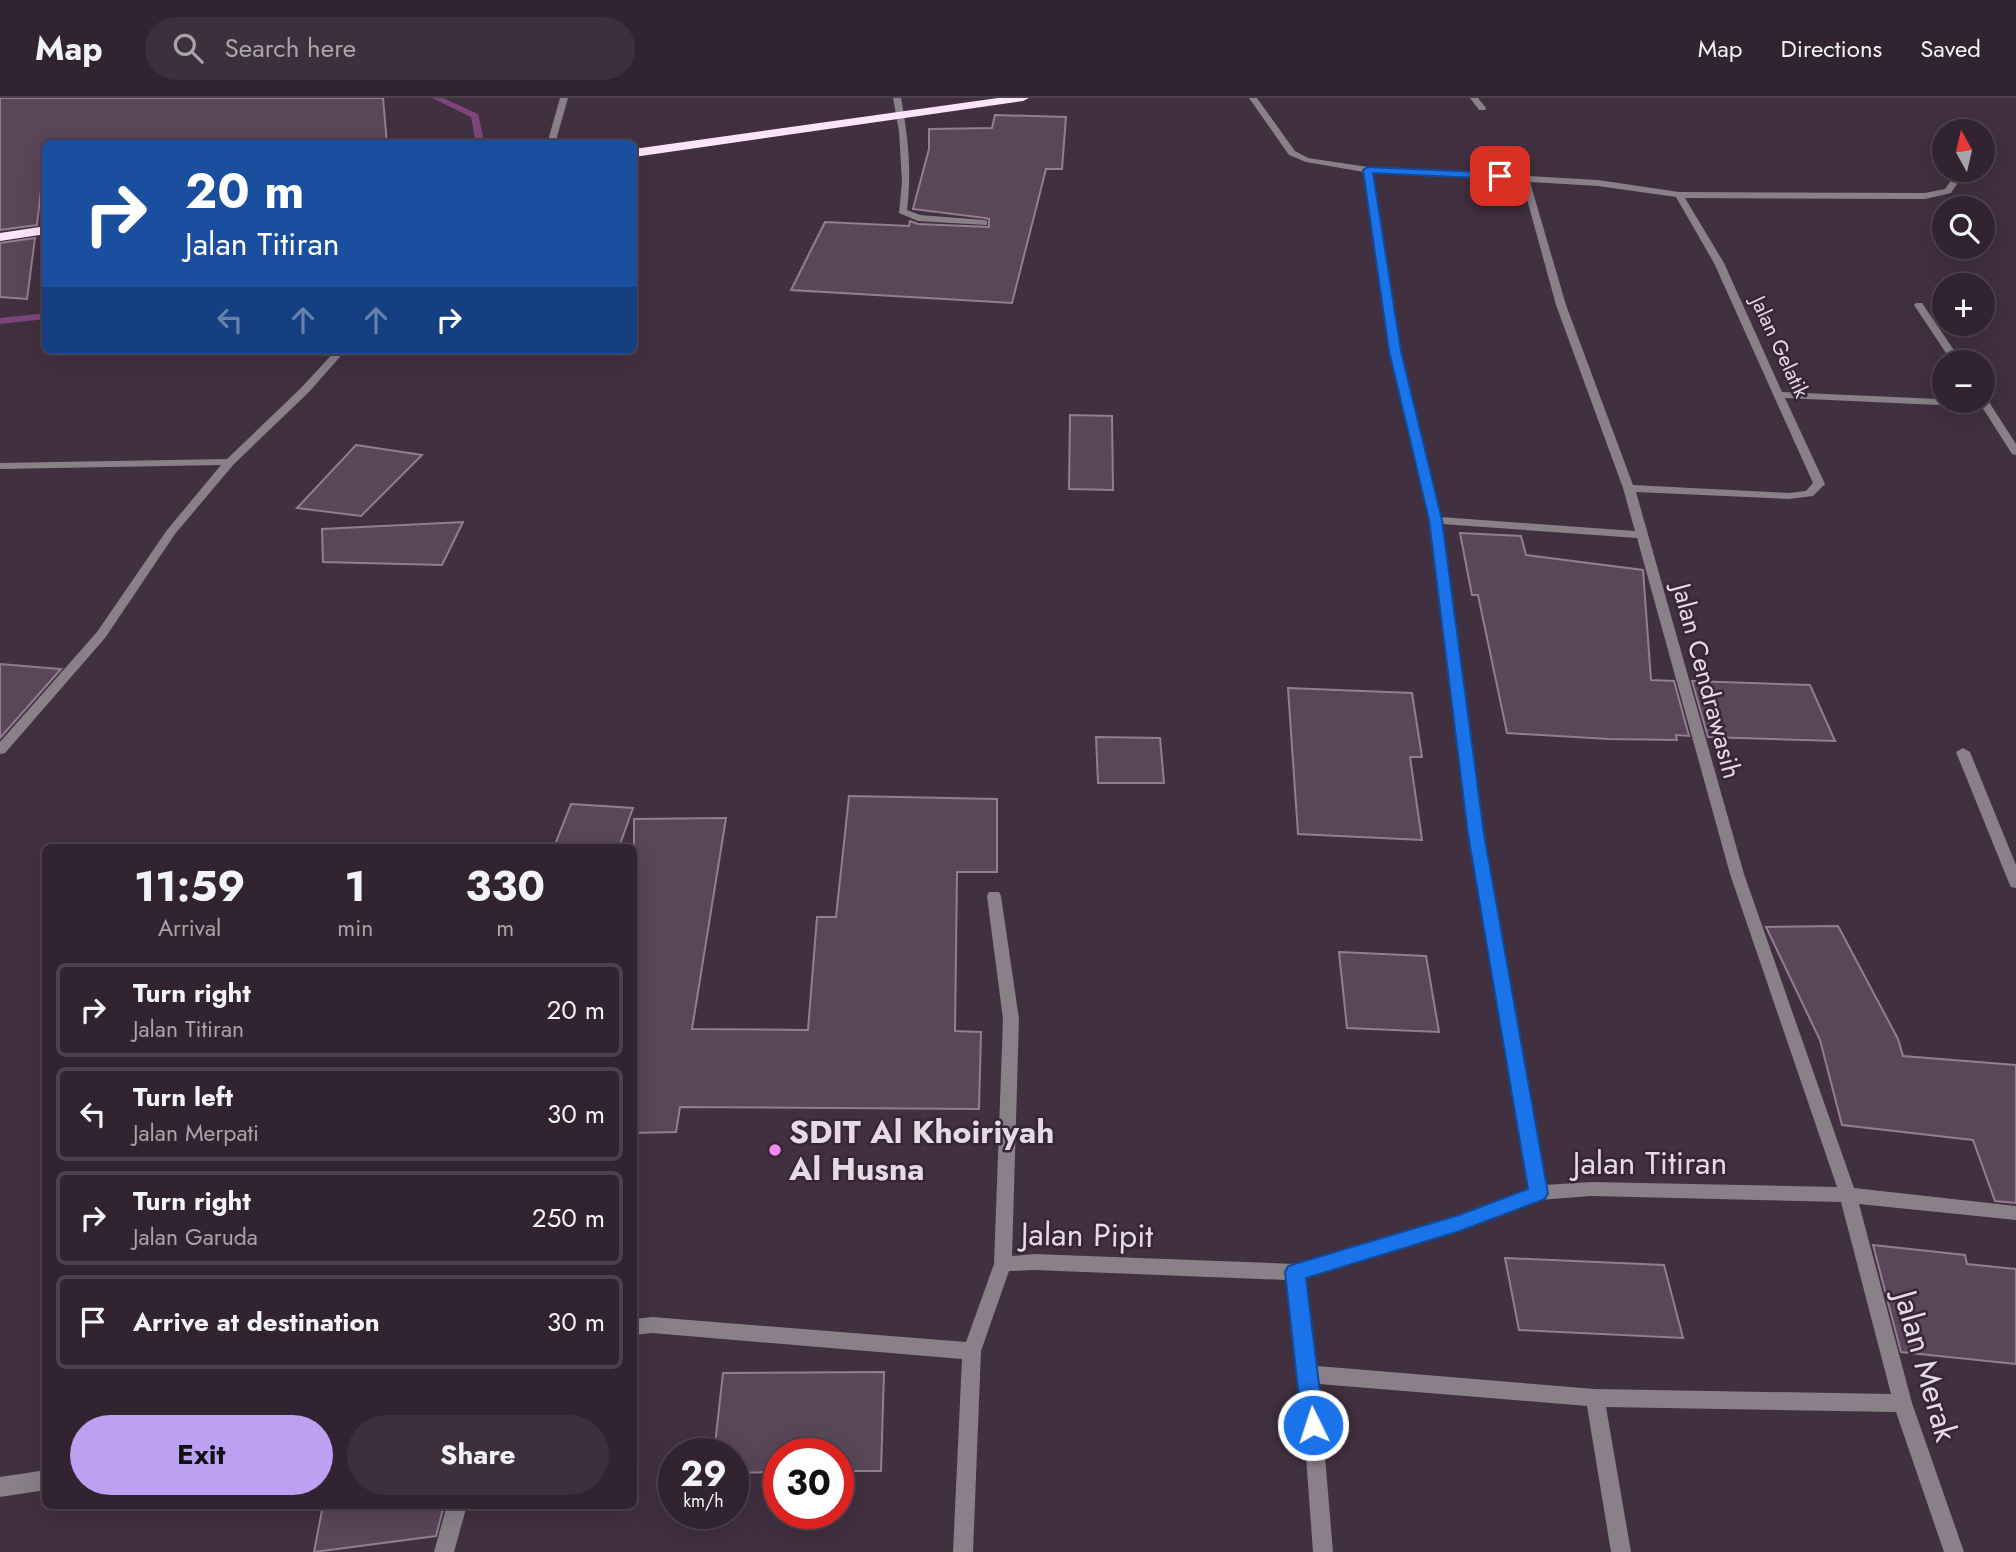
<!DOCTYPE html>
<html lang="en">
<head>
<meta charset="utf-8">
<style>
  body { margin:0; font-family:Jost,sans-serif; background:#3d303c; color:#f1f3f6; height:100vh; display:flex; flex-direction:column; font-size:26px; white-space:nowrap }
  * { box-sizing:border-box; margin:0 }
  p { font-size:23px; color:#a8a4ab }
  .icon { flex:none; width:38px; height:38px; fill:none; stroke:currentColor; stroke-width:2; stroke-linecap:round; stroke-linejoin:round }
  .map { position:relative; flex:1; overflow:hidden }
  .side { position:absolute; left:42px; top:746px; width:595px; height:665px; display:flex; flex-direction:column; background:#312430; border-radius:10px; box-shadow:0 7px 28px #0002,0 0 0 2px #4c414c }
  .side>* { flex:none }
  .guide { position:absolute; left:42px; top:42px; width:595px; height:214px; border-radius:10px; box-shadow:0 7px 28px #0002,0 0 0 2px #4c414c; background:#1a4fa0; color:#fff; overflow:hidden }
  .needle { width:46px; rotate:352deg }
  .buttons { position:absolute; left:1932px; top:21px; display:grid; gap:14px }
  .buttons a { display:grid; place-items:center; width:63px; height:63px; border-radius:50%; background:#312430; box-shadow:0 7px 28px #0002,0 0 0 2px #4c414c; font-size:35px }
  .speed { position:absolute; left:658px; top:1340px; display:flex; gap:14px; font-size:35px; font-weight:700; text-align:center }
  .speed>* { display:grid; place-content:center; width:91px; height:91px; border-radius:50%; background:#312430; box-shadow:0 7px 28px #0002,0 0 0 2px #4c414c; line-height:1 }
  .speed small { font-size:18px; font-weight:400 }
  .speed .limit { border:10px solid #d22; background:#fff; color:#111 }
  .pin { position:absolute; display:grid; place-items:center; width:60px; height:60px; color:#fff; margin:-30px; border-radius:14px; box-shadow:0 4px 10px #0006 }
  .me { position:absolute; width:77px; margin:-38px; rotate:356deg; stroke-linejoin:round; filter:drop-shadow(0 0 5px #0008) }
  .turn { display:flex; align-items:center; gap:24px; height:147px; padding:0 28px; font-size:32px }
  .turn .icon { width:91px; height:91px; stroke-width:2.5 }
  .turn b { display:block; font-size:49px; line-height:60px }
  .lanes { display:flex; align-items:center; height:66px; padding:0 28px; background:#0003; justify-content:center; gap:35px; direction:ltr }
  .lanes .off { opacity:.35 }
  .eta { display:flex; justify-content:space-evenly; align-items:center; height:119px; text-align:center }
  .eta b { font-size:42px; font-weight:700; line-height:49px }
  .primary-button { display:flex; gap:14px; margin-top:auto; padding:14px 28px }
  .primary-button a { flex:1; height:80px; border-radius:42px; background:#bca0f2; color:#111; font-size:28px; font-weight:700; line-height:80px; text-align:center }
  .primary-button a+a { background:#3d303c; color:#f1f3f6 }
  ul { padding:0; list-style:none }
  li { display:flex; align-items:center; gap:21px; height:94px; margin:0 14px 10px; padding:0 14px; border:4px solid #4c414c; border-radius:10px }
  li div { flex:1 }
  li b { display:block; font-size:26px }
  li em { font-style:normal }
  header { display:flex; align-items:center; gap:42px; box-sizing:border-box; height:98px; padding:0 35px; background:#312430; border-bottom:2px solid #4c414c }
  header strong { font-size:33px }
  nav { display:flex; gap:38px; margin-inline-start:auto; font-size:24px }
  .search { width:490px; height:63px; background:#3d303c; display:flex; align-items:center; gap:18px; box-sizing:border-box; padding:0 24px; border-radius:38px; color:#a8a4ab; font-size:26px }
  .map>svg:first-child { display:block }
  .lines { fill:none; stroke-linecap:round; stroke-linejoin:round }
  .stream { fill:#7d467b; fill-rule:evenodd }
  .building { fill:#594658; stroke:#927d91; stroke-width:2 }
  .lane { fill:#898088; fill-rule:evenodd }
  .street { fill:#898088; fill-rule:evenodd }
  .highway { fill:#fce4fa; fill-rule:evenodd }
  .route { fill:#1a73e8; stroke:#114b97; stroke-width:2 }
  .poi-dot { fill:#f489f0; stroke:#372636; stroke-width:2.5 }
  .labels { text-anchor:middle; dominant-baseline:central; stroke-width:5; stroke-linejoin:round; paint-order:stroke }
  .far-street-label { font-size:21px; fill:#e6dae5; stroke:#372636 }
  .street-label { font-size:26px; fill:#e6dae5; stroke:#372636 }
  .near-poi-label { font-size:32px; font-weight:bold; fill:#e6dae5; stroke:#372636; text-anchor:start }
  .near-street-label { font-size:32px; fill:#e6dae5; stroke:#372636 }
</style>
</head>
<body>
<header>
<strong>Map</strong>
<div class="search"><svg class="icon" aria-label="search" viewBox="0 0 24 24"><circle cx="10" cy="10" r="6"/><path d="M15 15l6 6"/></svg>Search here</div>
<nav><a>Map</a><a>Directions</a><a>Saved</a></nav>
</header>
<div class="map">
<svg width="2016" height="1454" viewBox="0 0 2016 1454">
  <rect width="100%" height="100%" fill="#413040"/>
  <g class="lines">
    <g class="stream">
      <path d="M432 0H443L478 16 485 46H476L471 19Z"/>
      <path d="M46 215V221L0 226V220Z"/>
    </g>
  </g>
  <g class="building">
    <path d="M0 0H383L387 46H46L37 127 0 132Z"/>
    <path d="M995 17 1066 19 1062 71H1046L1012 205 791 192 825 124 909 128 910 123 918 126 989 129V121L985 120 913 111 929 51V31L992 30Z"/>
    <path d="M35 140 27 201 0 199V145Z"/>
    <path d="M1070 317 1112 318 1113 392 1069 391Z"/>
    <path d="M356 347 422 357 361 418 297 410Z"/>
    <path d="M463 424 442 467 323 464 322 431Z"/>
    <path d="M1460 435 1521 438 1526 457 1643 472 1651 582 1674 583 1689 638 1676 637 1677 642 1608 641 1507 635 1478 497H1472Z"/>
    <path d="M0 566 61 571 0 640Z"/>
    <path d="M1692 583 1810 587 1835 643 1708 639Z"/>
    <path d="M1288 590 1412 595 1422 659H1410L1422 742 1298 736Z"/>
    <path d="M1096 639 1160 640 1164 685H1098Z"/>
    <path d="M849 698 997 701V774H957L955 933 981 934 979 1011 680 1009 676 1034 634 1035V721L726 720 692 931 808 932 817 819H836Z"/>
    <path d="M571 706 633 710 619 749H554Z"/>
    <path d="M1838 828 1898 941 1903 958 2016 967V1105L1995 1103 1973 1042 1842 1027 1820 942 1766 829Z"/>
    <path d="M1339 854 1426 858 1439 934 1347 930Z"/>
    <path d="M1873 1147 1965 1157 1967 1166 2016 1171V1266L1901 1254Z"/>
    <path d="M1505 1160 1664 1167 1683 1240 1519 1232Z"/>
    <path d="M884 1274 881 1373H838V1356H779V1374L733 1375V1356H714L723 1275Z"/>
    <path d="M323 1407H444L436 1438 314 1454Z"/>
  </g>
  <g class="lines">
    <path class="lane" d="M893 0H901C908 38 912 74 907 112L920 117 984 122 987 123V127L918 123 899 115 902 84 899 33Z"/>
    <g class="street">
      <path d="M560 0H568L555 46H547Z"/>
      <path d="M1249 0H1257L1295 53 1308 60 1368 69 1598 82 1679 94 1925 95 1945 91 1952 81 1959 83 1951 95 1925 101 1685 100 1724 165 1782 294 1983 303V300L1987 301 2016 346V357L2012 356 1982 309 1785 300 1825 386 1813 398 1789 401 1636 394 1744 776 1854 1090 2016 1108V1122L1859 1106 1912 1305 1964 1454H1944L1896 1314 1606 1309 1631 1454H1611L1587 1308 1319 1286 1333 1454H1313L1300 1276 1287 1182 1034 1172 1009 1173 981 1253 973 1454H953L962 1261 652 1235 634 1237V1221L652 1219 966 1244 994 1166 1003 921 987 798 989 794H999L1001 798 1019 921 1012 1158 1034 1156 1295 1166 1458 1118 1529 1091 1469 735 1430 422 1390 253 1364 74 1306 64 1289 57ZM1373 75 1522 83 1556 207 1623 390 1635 433 1441 419 1400 253ZM1530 84 1598 88 1676 99 1714 165 1813 385 1806 393 1789 395 1633 387 1566 207ZM1442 426 1637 440 1730 776 1837 1089 1591 1084 1545 1087 1483 735ZM1591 1098 1841 1104 1891 1296 1595 1291 1317 1268 1305 1179 1460 1133 1539 1102Z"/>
      <path d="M1470 0H1478L1486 10 1485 12H1479Z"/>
      <path d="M1916 205H1922L1962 264H1952L1914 207Z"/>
      <path d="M336 252H346L309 294 234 366 175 436 105 540 5 655 0 656V644L97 534 167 432 221 367 0 371V365L227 361 301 290Z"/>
      <path d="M1963 650 1970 654 2016 767V790L2011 789 2009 785 1956 654Z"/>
      <path d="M46 1372V1392L0 1399V1379Z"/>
      <path d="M447 1407H467L454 1454H434Z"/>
    </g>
    <g class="highway">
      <path d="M998 0H1029L1023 3 634 59V51Z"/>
      <path d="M46 128V136L0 143V135Z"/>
    </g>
  </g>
  <path class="route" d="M1368 69 1500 75 1505 78 1500 81 1373 75 1401 253 1442 422 1484 736 1548 1095 1545 1101 1460 1133 1306 1180 1324 1327 1321 1334 1313 1337 1305 1334 1302 1327 1285 1174 1288 1168 1459 1117 1528 1091 1468 736 1429 422 1389 253 1363 72Z"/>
  <circle class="poi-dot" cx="775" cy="1052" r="7"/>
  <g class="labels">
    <g class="far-street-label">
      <text transform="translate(1780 249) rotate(65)">Jalan Gelatik</text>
    </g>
    <g class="street-label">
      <text transform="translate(1707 583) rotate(75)">Jalan Cendrawasih</text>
    </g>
    <g class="near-poi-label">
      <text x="789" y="1034">SDIT Al Khoiriyah<tspan x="789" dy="37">Al Husna</tspan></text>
    </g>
    <g class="near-street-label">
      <text x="1650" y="1065">Jalan Titiran</text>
      <text transform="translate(1087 1137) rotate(1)">Jalan Pipit</text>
      <text transform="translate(1926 1268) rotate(74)">Jalan Merak</text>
    </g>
  </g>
</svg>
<div class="buttons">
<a><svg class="needle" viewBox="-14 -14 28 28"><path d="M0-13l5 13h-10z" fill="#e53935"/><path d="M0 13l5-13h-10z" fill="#a8a4ab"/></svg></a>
<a><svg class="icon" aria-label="search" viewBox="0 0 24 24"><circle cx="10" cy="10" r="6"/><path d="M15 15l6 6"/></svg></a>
<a>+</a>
<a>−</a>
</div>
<div class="speed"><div>29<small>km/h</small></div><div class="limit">30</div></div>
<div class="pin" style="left:1500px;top:78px;background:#d93025"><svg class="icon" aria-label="arrive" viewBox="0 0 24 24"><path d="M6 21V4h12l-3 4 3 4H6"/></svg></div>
<svg class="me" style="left:1313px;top:1327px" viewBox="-20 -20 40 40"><circle r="17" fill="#1a73e8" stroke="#fff" stroke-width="3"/><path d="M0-11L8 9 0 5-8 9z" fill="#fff"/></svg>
<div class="guide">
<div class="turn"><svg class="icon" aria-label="right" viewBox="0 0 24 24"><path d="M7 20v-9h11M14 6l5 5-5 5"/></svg><div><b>20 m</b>Jalan Titiran</div></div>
<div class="lanes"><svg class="icon off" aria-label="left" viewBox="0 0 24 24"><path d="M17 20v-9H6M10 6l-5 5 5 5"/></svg><svg class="icon off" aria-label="ahead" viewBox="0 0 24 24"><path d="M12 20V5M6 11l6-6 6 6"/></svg><svg class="icon off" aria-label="ahead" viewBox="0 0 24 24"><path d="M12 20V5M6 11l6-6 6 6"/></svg><svg class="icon" aria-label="right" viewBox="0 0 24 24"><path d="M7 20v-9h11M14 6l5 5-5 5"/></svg></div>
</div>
<section class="side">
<div class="eta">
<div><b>11:59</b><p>Arrival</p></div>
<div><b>1</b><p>min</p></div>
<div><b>330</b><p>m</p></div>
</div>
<ul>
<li><svg class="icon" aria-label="right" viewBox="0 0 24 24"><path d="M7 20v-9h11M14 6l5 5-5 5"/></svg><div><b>Turn right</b><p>Jalan Titiran</p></div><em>20 m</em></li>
<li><svg class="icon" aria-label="left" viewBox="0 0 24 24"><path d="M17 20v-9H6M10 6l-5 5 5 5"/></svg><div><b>Turn left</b><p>Jalan Merpati</p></div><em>30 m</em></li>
<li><svg class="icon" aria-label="right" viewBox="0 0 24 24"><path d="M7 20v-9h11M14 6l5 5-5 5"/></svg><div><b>Turn right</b><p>Jalan Garuda</p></div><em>250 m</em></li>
<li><svg class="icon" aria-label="arrive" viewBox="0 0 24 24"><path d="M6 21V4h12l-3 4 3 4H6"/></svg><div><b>Arrive at destination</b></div><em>30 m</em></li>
</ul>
<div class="primary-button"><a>Exit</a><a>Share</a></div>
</section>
</div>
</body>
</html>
